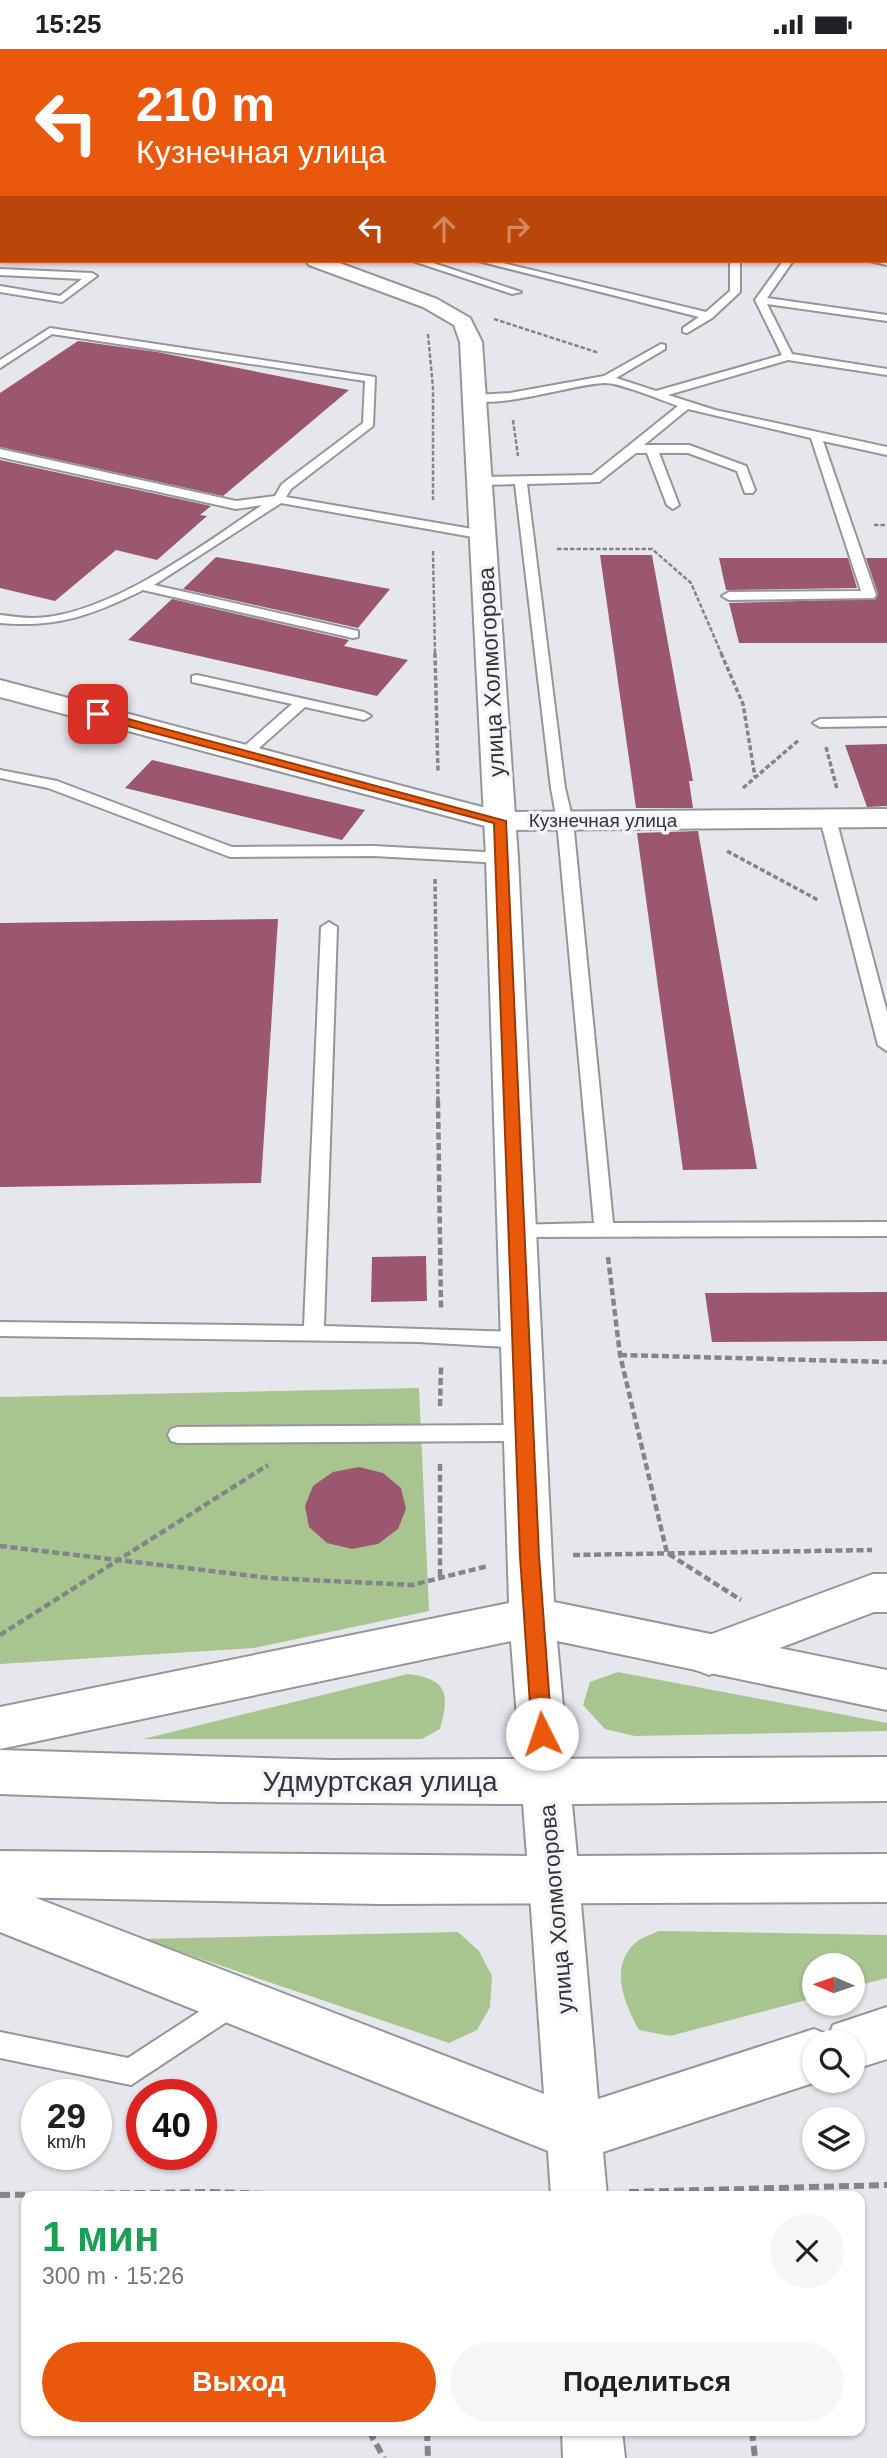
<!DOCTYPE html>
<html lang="ru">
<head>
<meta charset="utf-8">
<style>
  body { margin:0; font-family:Helvetica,sans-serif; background:#f6f6f6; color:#202124; height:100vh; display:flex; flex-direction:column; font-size:26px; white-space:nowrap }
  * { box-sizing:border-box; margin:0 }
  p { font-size:23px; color:#757577 }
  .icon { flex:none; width:38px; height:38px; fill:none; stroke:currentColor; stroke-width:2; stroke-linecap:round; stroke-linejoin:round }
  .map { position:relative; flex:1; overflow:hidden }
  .sheet { position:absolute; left:21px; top:2142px; width:844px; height:245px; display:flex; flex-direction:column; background:#fff; border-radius:14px; box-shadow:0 2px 5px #0004 }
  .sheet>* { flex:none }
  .top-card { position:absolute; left:0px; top:0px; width:887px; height:214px; box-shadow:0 2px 5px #0004; background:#ea580c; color:#fff; overflow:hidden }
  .needle { width:46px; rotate:272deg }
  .buttons { position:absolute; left:802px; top:1904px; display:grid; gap:14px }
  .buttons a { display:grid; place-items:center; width:63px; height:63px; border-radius:50%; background:#fff; box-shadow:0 2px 5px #0004; font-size:35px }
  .speed { position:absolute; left:21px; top:2030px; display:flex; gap:14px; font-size:35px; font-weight:700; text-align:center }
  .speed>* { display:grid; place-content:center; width:91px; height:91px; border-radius:50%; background:#fff; box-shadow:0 2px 5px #0004; line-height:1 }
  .speed small { font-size:18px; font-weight:400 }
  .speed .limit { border:10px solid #d22; background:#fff; color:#111 }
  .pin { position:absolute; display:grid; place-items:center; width:60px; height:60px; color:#fff; margin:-30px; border-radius:14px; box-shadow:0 4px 10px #0006 }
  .me { position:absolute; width:77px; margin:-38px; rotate:356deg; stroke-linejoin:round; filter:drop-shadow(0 0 5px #0008) }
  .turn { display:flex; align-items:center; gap:24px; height:147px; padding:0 21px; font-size:32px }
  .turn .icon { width:91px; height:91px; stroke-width:2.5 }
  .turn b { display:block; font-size:49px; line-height:60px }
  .lanes { display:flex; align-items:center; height:66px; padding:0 21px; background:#0003; justify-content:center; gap:35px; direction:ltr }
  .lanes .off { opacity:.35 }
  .round { display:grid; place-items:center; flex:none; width:74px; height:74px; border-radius:37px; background:#f6f6f6 }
  .head { display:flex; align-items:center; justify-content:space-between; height:119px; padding:0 21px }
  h1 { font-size:42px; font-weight:600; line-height:52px; color:#1e9e55 }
  .action { display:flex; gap:14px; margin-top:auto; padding:14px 21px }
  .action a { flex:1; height:80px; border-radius:42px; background:#ea580c; color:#fff; font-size:28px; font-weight:600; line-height:80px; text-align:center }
  .action a+a { background:#f6f6f6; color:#202124 }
  .status { display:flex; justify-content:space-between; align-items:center; height:49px; padding:0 35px; background:#fff; direction:ltr }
  .status svg { height:19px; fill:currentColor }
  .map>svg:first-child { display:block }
  .education { fill:#e9d7e8 }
  .green { fill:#a8c48f }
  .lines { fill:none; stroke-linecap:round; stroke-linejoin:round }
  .stream { stroke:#468c8e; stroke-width:6 }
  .building { fill:#9a576f }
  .lane-casing { stroke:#94969b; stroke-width:4 }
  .street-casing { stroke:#94969b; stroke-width:4 }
  .secondary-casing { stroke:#94969b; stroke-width:4 }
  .primary-casing { stroke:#94969b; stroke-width:4 }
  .path-far4 { stroke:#848589; stroke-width:2; stroke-dasharray:3.5 2; stroke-linecap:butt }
  .path-far3 { stroke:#848589; stroke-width:2.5; stroke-dasharray:4.5 2; stroke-linecap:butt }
  .path-far2 { stroke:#848589; stroke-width:3.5; stroke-dasharray:5 2.5; stroke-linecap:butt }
  .path-far1 { stroke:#848589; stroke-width:4.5; stroke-dasharray:7 3.5; stroke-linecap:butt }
  .path { stroke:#848589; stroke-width:6; stroke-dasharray:10 5; stroke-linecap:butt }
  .lane { fill:#fff; fill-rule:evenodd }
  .street { fill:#fff; fill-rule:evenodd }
  .secondary { fill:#fff; fill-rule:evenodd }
  .primary { fill:#fff; fill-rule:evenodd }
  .route { fill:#ea580c; stroke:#983908; stroke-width:2 }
  .labels { text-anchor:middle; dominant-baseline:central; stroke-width:7; stroke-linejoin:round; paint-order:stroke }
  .far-street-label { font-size:19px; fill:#343537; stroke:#f3f5fa }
  .street-label { font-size:23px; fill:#343537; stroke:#f3f5fa }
  .near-street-label { font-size:28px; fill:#343537; stroke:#f3f5fa }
</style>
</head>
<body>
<div class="status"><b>15:25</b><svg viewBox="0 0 49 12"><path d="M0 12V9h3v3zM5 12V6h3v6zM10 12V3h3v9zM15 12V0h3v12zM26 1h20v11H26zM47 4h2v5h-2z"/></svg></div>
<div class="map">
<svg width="887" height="2409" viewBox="0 0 887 2409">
  <rect width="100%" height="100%" fill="#e5e7ed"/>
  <path class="education" d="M0 0H210L213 2H2V77Z"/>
  <g class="green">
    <path d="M212 0H887V145L886 2Z"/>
    <path d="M419 1339 429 1562 254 1599 0 1615V1348Z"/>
    <path d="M618 1623 887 1674V1682L635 1687 605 1680 583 1656 590 1633Z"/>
    <path d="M408 1625C447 1630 450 1644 440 1680L422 1690H143Z"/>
    <path d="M658 1882 887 1886V1929L852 1938V1916H814V1949L670 1987 639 1981C625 1955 609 1920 634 1895 640 1889 651 1886 658 1882Z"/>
    <path d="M458 1883 479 1902 492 1927 490 1958 477 1981 449 1994 142 1890Z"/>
  </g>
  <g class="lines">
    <path class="stream" d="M483 0 491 2"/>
  </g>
  <g class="building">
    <path d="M78 292 157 303 349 341 223 447 0 398V344Z"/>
    <path d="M0 411 211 457 200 466 207 467 157 511 116 501 55 552 0 539Z"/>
    <path d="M600 506H652L693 732H689L693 759H636Z"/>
    <path d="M216 508 284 520 390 540 358 579 183 540Z"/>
    <path d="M719 509H848L857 539 726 541Z"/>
    <path d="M866 509H887V594H739L729 554 876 550 878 545Z"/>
    <path d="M172 550 349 591 344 597 408 611 377 647 128 591Z"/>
    <path d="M887 695V757L867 758 845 696Z"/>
    <path d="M152 711 365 761 342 791 125 739Z"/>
    <path d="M698 782 757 1120 683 1121 637 784Z"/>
    <path d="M278 870 261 1134 0 1138V874Z"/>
    <path d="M426 1207 427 1252 371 1253 372 1208Z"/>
    <path d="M887 1243V1292L712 1293 705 1244Z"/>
    <path d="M359 1418 383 1424 401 1439 406 1460 398 1480 378 1495 352 1500 327 1494 309 1478 305 1457 313 1437 333 1423Z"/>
  </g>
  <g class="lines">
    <defs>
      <g id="lane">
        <path d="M66 0H101L64 2Z"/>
        <rect x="0" y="4" width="2" height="4"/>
        <path d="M2 162V168L0 169V163Z"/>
        <rect x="0" y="188" width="2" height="6"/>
        <path d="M886 210 887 216 870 212H886Z"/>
        <path d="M413 212H427L521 243 512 245Z"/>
        <path d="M478 212H494L706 263 730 242V212H740V243L712 269 687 284 683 283V279L699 268Z"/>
        <path d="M783 212H793L767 249 887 266V272L767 255 792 305 887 320V326L788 311 668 346 715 361 887 398V406L823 392 876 546 874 549 729 551 722 547 729 543 861 542 811 389 688 360 644 396H689L746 417 755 441 753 444H745L737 422 688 404H659L679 456 673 460 667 456 647 404H636L599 433 527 435 565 739 573 772 613 1174 887 1173V1187L517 1188 510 1186 507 1181 510 1176 594 1174 557 772 551 739 515 435 481 436 475 432 481 428 592 426 678 357C661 351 621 334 605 334 577 334 490 363 470 349L476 346 510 344 604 327 661 295 665 296V300L616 329 656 342 782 306 755 251Z"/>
        <path d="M0 220 92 224 97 227 62 253 0 243V237L60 247 82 230 0 226Z"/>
        <path d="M50 279 375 328 373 377 291 440 286 448 484 482 490 486 484 490 281 454 154 536 358 582V588L353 589 143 541C93 566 57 579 0 574V566C11 567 22 569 32 569 106 569 203 496 262 456L236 460 0 408V400L236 452 275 447 282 435 363 374 365 332 52 285 0 319V311Z"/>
        <path d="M197 626 364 663 371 667 364 671 305 658 250 707 245 708 238 704 240 701 292 655 192 633V627Z"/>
        <path d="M887 669V677L820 678 813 674 820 670Z"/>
        <path d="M0 721 57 732 232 798 374 797 502 804 510 809 502 814 374 807 230 808 48 739 0 729Z"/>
        <path d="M828 765 836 770 887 963V1002L878 996 820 770Z"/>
        <path d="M329 873 337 878 324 1277 522 1283 529 1286 532 1291 529 1296 522 1299 418 1293 0 1287V1273L304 1277 321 878Z"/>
        <path d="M525 1376 532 1378 535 1384 532 1390 525 1392 178 1394 171 1392 168 1386 171 1380 178 1378Z"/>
        <path d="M234 1940 243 1944 247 1953 243 1962 131 2036 0 2009V1983L128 2009Z"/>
      </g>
      <g id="street">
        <path d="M0 132H2L0 144Z"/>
        <path d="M0 631 501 763 887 760V778L500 781 0 648Z"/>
        <path d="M873 1525H887V1563H874L709 1626 693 1620 686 1606 693 1592Z"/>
      </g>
      <g id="secondary">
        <rect x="0" y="90" width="2" height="10"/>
        <path d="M306 212H334L437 250 470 269 482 293 518 809 554 1553 887 1621V1661L557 1592 570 1733 563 1748 546 1755 529 1748 522 1733 511 1592 0 1700V1658L509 1554 486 809 460 293 454 276 423 258 309 216Z"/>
        <path d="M554 1807 572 1814 579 1831 598 2050 814 1980 829 1986 833 1976 887 1958V2010L852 2021V1993H814V2032H819L603 2103 607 2147H551L548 2102 0 1883V1835L544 2045 529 1831 536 1814Z"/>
        <path d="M562 2382H622L625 2409H563Z"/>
      </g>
      <path id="primary" d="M0 1701 332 1711 887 1708V1752L572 1755 577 1807 887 1805V1853L380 1855 0 1848V1802L527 1807 523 1755 221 1753 0 1745Z"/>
    </defs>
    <use href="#lane" class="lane-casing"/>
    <use href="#street" class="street-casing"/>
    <use href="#secondary" class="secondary-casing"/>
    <use href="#primary" class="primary-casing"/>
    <path class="path-far4" d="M709 0 716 2"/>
    <g class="path-far3">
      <path d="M494 270 599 304"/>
      <path d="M428 285 433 339V451"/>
      <path d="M513 371 518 407"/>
      <path d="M874 476H887"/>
      <path d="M557 500H652L691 534 722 606"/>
      <path d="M433 502 435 606"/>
    </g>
    <g class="path-far2">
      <path d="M435 604 438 724"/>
      <path d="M721 604 743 655 755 728"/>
      <path d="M826 698 837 740"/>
      <path d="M743 739 800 690"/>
      <path d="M727 802 818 851"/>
      <path d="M435 830 438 1054"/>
    </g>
    <g class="path-far1">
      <path d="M438 1052 441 1259"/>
      <path d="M608 1208 620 1306 667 1504 741 1551"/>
      <path d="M620 1306 887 1313"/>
      <path d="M440 1357 441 1317"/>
      <path d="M440 1415V1529"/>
      <path d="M0 1497 270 1529 412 1536 488 1517"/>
      <path d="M573 1506 872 1501"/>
      <path d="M0 1586 268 1416"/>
    </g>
    <g class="path">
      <path d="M726 2139 727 2147"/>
      <path d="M629 2143 887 2136"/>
      <path d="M0 2146 212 2143 323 2147"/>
      <path d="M515 2147H529"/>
      <path d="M369 2382 384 2409"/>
      <path d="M427 2382 428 2409"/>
      <path d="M752 2382 755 2409"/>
    </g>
    <use href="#lane" class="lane"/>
    <use href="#street" class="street"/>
    <use href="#secondary" class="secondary"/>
    <use href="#primary" class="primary"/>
  </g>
  <path class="route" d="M94 663H102L506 772 539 1507 552 1685 549 1691 542 1694 535 1691 532 1685 520 1507 494 774 94 668Z"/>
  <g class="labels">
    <g class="far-street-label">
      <text x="603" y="771">Кузнечная улица</text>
    </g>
    <g class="street-label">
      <text transform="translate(491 623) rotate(-93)">улица Холмогорова</text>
      <text transform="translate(556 1860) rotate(-95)">улица Холмогорова</text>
    </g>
    <g class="near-street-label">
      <text x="380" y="1732">Удмуртская улица</text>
    </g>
  </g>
</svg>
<div class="buttons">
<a><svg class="needle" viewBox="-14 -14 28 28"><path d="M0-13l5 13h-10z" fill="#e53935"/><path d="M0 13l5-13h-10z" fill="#757577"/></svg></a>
<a><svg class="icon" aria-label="search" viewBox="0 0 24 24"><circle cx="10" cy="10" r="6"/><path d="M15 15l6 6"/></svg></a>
<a><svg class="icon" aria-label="layers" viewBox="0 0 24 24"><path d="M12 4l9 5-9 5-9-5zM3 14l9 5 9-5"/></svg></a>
</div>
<div class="speed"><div>29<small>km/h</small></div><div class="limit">40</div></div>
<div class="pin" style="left:98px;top:665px;background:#d93025"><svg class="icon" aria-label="arrive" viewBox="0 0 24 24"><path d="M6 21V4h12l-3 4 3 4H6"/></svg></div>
<svg class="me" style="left:542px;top:1685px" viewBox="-20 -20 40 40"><circle r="19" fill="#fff"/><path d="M0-13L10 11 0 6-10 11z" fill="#ea580c"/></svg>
<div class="top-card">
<div class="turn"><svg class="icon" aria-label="left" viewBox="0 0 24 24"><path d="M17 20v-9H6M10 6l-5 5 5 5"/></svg><div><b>210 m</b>Кузнечная улица</div></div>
<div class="lanes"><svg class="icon" aria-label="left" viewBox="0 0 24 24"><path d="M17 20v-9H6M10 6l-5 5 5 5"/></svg><svg class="icon off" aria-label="ahead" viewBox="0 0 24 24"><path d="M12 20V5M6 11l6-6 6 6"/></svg><svg class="icon off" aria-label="right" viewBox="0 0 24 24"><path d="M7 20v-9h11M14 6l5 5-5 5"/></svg></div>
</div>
<section class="sheet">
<div class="head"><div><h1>1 мин</h1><p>300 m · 15:26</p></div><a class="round"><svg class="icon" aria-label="close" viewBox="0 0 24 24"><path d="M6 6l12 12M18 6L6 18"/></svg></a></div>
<div class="action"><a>Выход</a><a>Поделиться</a></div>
</section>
</div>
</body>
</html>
